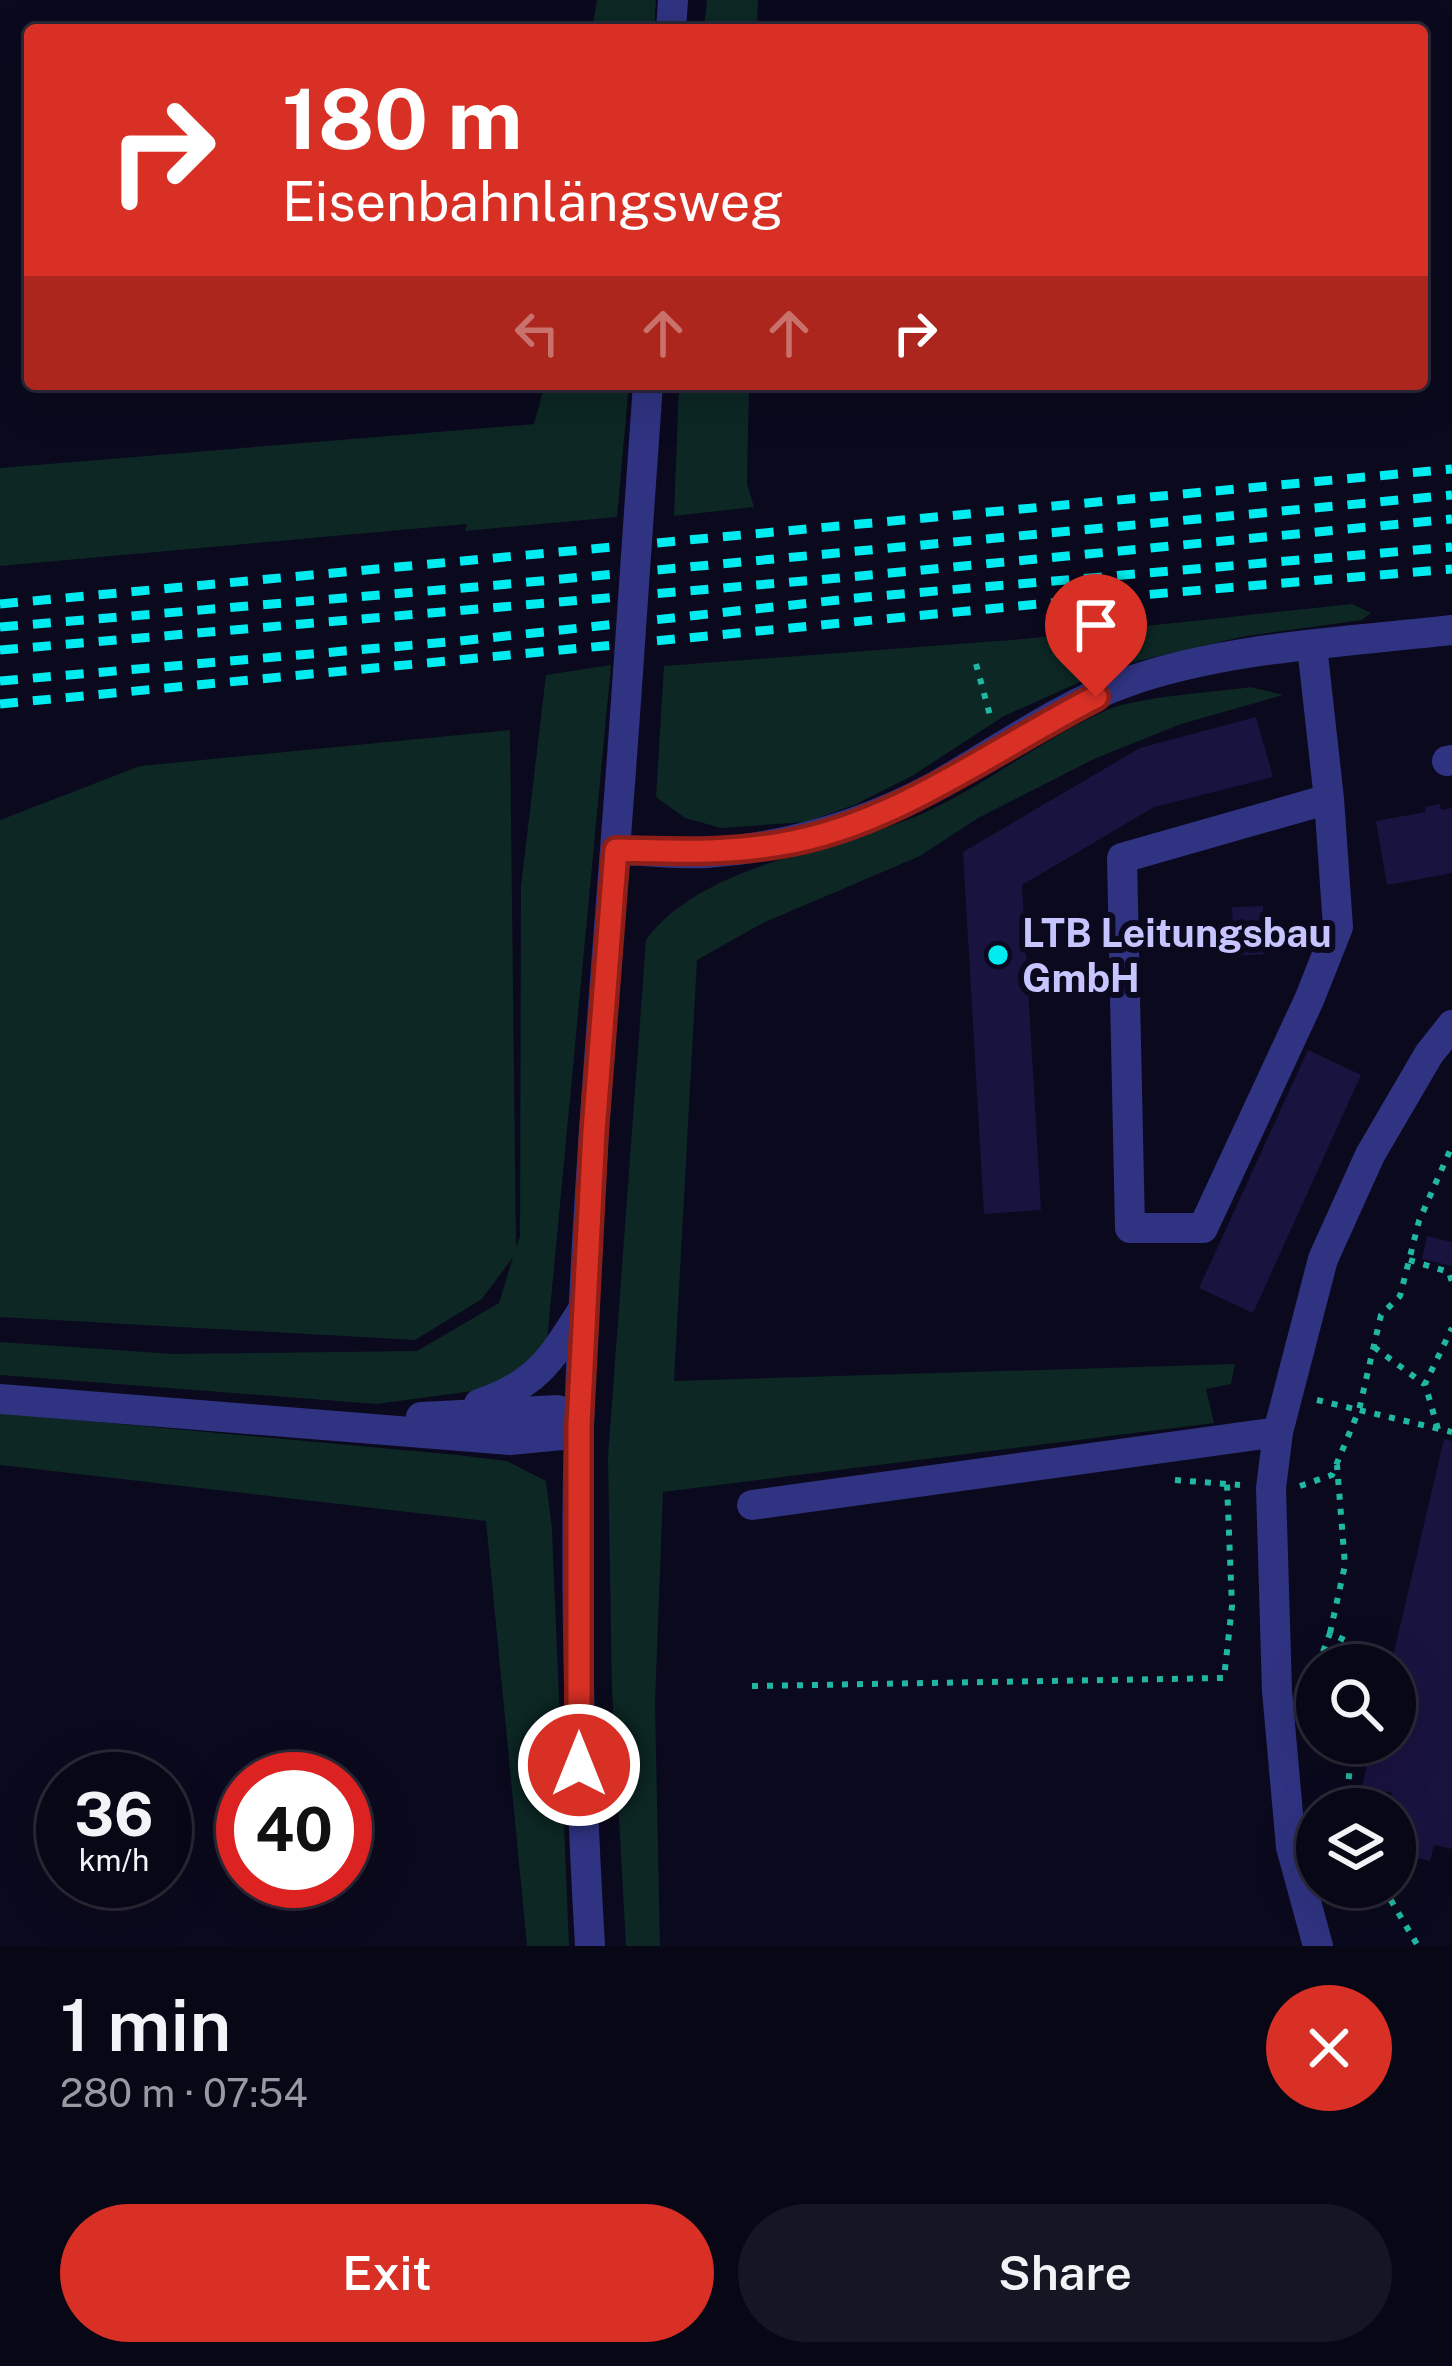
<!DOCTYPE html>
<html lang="en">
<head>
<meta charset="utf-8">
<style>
  body { margin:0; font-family:"Public Sans",sans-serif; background:#161523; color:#f1f3f6; height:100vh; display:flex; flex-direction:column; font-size:45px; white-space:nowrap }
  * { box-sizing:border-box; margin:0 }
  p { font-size:39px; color:#9899a1 }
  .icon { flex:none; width:66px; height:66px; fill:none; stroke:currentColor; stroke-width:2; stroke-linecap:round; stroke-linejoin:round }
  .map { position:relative; height:1946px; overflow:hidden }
  .sheet { display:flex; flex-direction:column; background:#080716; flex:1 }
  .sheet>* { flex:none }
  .banner { position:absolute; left:24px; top:24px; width:1404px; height:366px; border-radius:12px; box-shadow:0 12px 48px #0002,0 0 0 3px #292835; background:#d93025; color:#fff; overflow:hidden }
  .tools { position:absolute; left:1296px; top:1644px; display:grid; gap:24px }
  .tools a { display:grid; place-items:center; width:120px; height:120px; border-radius:50%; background:#080716; box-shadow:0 12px 48px #0002,0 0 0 3px #292835; font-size:60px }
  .speed { position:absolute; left:36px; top:1752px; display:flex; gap:24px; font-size:60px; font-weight:700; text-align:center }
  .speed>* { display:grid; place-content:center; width:156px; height:156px; border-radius:50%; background:#080716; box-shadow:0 12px 48px #0002,0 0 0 3px #292835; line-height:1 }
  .speed small { font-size:30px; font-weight:400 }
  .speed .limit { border:18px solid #d22; background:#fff; color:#111 }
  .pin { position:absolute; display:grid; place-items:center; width:102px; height:102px; color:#fff; margin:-123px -51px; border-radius:50% 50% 50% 0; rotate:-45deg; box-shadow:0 0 12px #0007 }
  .pin .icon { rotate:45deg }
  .me { position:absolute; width:132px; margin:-66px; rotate:0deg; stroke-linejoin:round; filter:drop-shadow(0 0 9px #0008) }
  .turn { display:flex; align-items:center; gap:42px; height:252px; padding:0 60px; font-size:54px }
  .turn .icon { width:156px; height:156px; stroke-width:2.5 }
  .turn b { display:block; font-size:84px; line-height:102px }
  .lanes { display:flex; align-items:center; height:114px; padding:0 60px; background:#0003; justify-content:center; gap:60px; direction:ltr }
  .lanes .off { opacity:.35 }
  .round { display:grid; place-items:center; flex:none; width:126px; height:126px; border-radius:63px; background:#161523 }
  .summary { display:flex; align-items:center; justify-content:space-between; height:204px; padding:0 60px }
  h1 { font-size:72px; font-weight:600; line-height:90px }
  .action { display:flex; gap:24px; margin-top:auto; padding:24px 60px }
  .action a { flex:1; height:138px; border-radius:72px; background:#d93025; color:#fff; font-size:48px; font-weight:600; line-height:138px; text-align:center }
  .action a+a { background:#161523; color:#f1f3f6 }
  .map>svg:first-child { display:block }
  .green { fill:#0c2724 }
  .building { fill:#191340 }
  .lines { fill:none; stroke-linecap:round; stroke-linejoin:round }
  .path { stroke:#20b8a3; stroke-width:6; stroke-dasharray:6 9; stroke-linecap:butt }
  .minor { stroke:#2f3381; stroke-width:30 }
  .rail { stroke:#00ecf0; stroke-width:9; stroke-dasharray:18 15; stroke-linecap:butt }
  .minor-bridge { stroke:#2f3381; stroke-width:30 }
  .route-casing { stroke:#8d1f18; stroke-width:30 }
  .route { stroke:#d93025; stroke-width:21 }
  .poi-dot { fill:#00ecf0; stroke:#0b091d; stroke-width:4.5 }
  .labels { text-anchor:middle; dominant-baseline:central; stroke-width:12; stroke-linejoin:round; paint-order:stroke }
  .poi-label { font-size:39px; font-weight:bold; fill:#c7c5ff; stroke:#0b091d; text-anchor:start }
</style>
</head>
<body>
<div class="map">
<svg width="1452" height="1946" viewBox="0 0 1452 1946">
  <rect width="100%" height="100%" fill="#0b091d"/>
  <g class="green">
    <path d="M597 0H656L654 30H592Z"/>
    <path d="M707 0H758L757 30H704Z"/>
    <path d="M545 384H629L617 517 465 531 467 524 0 566V468L534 424Z"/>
    <path d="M679 384H749L747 484 754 507 674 516Z"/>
    <path d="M1352 604 1371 613 1362 620 1246 636 1116 666 1004 716 912 776 854 805 806 822 721 828 685 818 656 797 664 666 1024 639Z"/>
    <path d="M611 665 547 1342 503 1387 376 1404 0 1375V1342L174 1354 417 1351 499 1303 513 1257 482 1299 415 1340 0 1317V820L140 766 510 730 516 1247 520 1237 521 886 546 675Z"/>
    <path d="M1251 687 1283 695 1181 724 1094 759 978 818 920 856 763 923 697 960 674 1381 1235 1364 1231 1384 1206 1389 1214 1423 663 1492 655 1703 660 1946H626L612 1691 608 1457 646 940C703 862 839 851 924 813 987 784 1043 739 1107 710 1136 697 1216 692 1251 687Z"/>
    <path d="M0 1413 458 1455 507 1461 546 1481 552 1529 569 1946H527L486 1521 0 1465Z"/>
  </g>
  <g class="building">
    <path d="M1256 717 1273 777 1154 807 1022 885 1041 1210 984 1214 963 852 1140 748Z"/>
    <path d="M1440 804 1441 810 1452 808V873L1387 885 1376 821 1426 812 1425 807Z"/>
    <path d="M1263 906 1265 954 1234 956 1232 907Z"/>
    <path d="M1308 1050 1361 1075 1253 1313 1199 1288Z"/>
    <path d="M1427 1236 1452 1242V1266L1422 1259Z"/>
    <path d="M1444 1439 1452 1441V1849L1434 1845 1430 1861 1395 1853V1809H1388L1392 1793 1362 1786 1372 1743H1395V1665H1391Z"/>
  </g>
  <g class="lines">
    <g class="path">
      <path d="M976 664 991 719"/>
      <path d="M1409 1260 1449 1272 1452 1282"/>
      <path d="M1374 1347 1424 1384"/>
      <path d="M1317 1400 1359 1410 1381 1315 1400 1296 1419 1221 1452 1146"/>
      <path d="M1438 1429 1425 1384 1452 1328"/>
      <path d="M1175 1480 1240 1485"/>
      <path d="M1300 1486 1332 1475 1359 1410 1452 1432"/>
      <path d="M1330 1633 1345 1565 1337 1465"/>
      <path d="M1330 1665 1323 1652 1330 1633 1391 1663"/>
      <path d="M752 1686 1224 1678 1232 1606 1227 1484"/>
      <path d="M1346 1809 1352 1743"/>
      <path d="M1383 1887 1418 1946"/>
    </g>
    <g class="minor">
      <path d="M671 30 673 0"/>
      <path d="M639 512 648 384"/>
      <path d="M1312 646 1329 799 1122 858 1130 1228H1203L1309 1000 1338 927 1329 799"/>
      <path d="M1447 761 1452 760"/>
      <path d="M616 850C646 850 677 855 707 853 787 847 863 825 934 787 995 753 1061 705 1127 682 1226 647 1347 642 1452 630"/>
      <path d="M0 1399 510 1440 562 1435 579 1425 558 1410 421 1417"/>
      <path d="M479 1404C536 1385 551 1360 582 1311"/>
      <path d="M752 1505 1278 1432"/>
      <path d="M590 1946C580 1773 574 1600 579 1427 586 1175 611 924 628 672"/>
      <path d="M1318 1946 1291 1847 1277 1691 1271 1488 1278 1432 1323 1259 1370 1155 1429 1054 1452 1025"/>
    </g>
    <g class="rail">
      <path d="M0 604 1452 469"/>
      <path d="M0 627 498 585 1452 495"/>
      <path d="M0 650 839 578 1452 519"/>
      <path d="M0 681 460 641 866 597 1452 547"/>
      <path d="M0 704 1071 601 1452 569"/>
    </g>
    <path class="minor-bridge" d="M628 672 639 512"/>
  </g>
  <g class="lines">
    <defs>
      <path id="route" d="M579 1765V1425L594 1131 616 850C672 851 725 854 781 844 896 825 995 748 1096 697"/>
    </defs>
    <use href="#route" class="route-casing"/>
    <use href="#route" class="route"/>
  </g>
  <circle class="poi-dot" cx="998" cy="955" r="12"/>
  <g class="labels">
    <g class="poi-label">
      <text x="1022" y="933">LTB Leitungsbau<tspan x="1022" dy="45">GmbH</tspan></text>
    </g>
  </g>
</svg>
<div class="tools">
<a><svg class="icon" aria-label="search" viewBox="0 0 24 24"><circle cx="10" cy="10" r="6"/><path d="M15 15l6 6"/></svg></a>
<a><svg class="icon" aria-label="layers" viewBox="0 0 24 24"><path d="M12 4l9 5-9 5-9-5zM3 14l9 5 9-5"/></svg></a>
</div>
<div class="speed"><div>36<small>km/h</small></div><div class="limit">40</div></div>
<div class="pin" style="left:1096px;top:697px;background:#d93025"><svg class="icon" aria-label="arrive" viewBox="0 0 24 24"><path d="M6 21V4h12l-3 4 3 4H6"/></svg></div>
<svg class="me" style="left:579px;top:1765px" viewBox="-20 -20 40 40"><circle r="17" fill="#d93025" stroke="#fff" stroke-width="3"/><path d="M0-11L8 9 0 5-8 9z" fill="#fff"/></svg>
<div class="banner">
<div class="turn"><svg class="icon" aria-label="right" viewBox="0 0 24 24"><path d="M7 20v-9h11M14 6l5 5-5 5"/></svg><div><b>180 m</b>Eisenbahnlängsweg</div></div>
<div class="lanes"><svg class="icon off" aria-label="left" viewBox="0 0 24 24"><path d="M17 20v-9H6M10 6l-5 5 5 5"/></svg><svg class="icon off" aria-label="ahead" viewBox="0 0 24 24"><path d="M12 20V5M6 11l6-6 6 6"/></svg><svg class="icon off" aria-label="ahead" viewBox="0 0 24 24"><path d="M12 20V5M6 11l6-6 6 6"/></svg><svg class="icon" aria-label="right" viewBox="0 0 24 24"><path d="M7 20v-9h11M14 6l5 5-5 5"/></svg></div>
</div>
</div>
<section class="sheet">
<div class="summary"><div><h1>1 min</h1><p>280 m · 07:54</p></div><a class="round" style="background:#d93025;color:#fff"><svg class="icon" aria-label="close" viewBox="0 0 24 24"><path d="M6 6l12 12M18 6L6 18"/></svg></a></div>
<div class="action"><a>Exit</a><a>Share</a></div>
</section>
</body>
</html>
